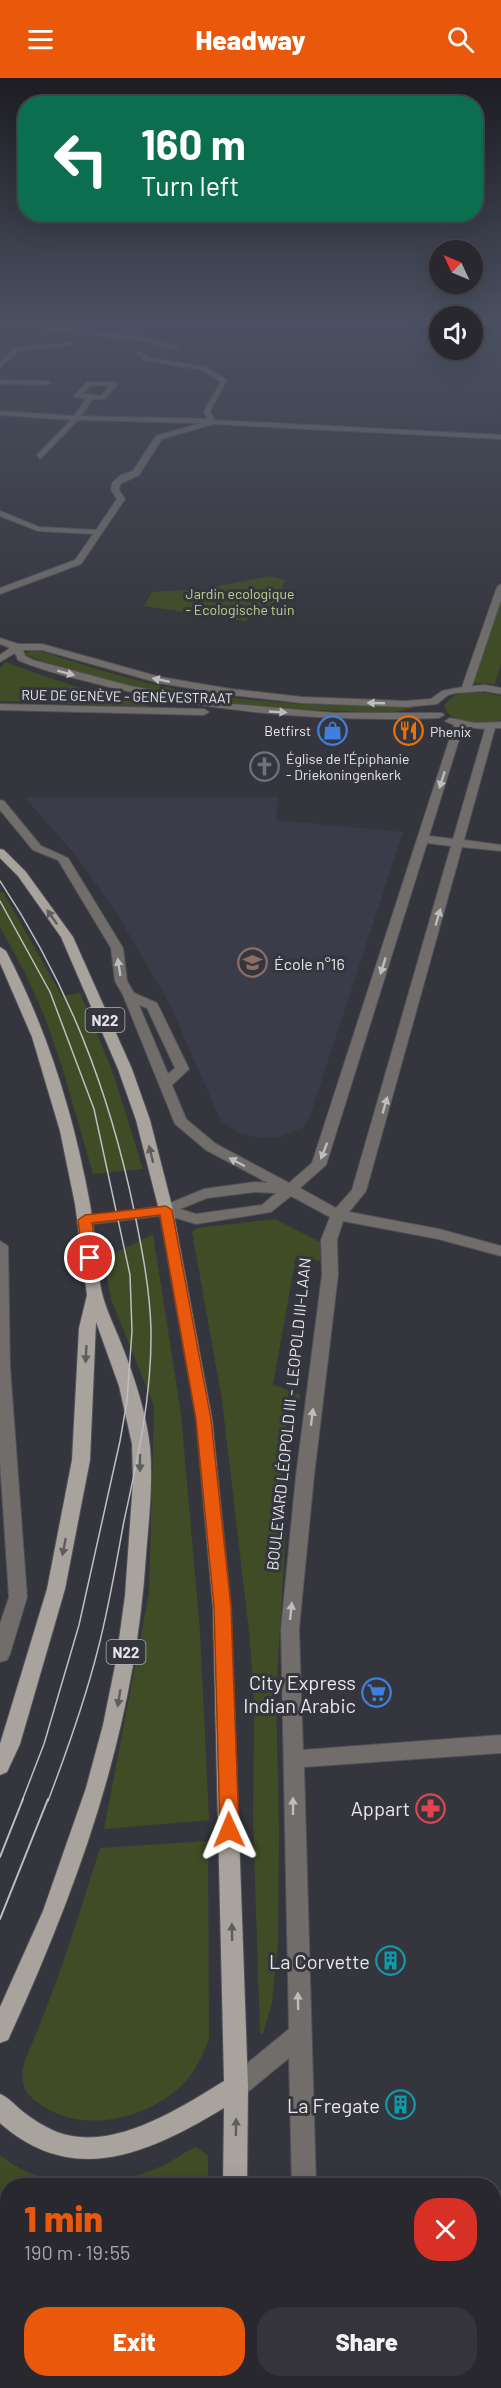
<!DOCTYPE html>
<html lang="en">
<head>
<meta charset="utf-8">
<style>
  body { margin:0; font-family:Barlow,sans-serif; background:#34343a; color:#f1f3f6; height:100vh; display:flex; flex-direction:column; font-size:22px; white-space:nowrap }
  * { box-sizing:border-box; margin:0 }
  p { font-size:20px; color:#a5a6aa }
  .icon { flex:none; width:33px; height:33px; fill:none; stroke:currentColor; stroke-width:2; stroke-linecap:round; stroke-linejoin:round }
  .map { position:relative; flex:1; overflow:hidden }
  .drawer { position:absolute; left:0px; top:2100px; width:501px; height:210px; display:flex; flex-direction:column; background:#28282e; border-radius:24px 24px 0 0; box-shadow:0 6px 24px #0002,0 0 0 2px #44444a }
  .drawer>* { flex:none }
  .top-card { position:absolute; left:18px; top:18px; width:465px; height:126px; border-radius:24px; box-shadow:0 6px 24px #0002,0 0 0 2px #44444a; background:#0b6e4f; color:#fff; overflow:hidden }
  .needle { width:39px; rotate:314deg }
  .fabs { position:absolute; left:429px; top:162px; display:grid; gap:12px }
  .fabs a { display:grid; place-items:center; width:54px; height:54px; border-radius:50%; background:#28282e; box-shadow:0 6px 24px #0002,0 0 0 2px #44444a; font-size:30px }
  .pin { position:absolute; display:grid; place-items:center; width:51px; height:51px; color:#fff; margin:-26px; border:3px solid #fff; border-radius:50%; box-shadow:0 2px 6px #0007 }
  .me { position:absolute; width:66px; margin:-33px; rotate:359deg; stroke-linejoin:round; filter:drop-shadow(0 0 4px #0008) }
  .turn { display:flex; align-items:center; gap:21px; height:126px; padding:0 24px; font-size:27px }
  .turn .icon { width:78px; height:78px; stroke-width:2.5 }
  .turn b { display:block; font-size:42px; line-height:51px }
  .round { display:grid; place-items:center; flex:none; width:63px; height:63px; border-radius:24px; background:#34343a }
  .summary { display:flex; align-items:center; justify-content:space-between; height:102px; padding:0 24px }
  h1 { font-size:36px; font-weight:800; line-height:45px; color:#ea580c }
  .button { display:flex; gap:12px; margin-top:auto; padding:12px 24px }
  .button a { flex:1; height:69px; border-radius:24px; background:#ea580c; color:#fff; font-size:24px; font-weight:800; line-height:69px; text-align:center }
  .button a+a { background:#34343a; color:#f1f3f6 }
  header { display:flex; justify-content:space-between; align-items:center; height:78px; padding:0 24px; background:#ea580c; color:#fff; font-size:27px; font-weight:800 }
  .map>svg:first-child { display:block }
  .built { fill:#3b3c4a }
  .green { fill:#3f4c25 }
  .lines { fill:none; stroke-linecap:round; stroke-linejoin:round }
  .minor-casing { stroke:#515159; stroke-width:2 }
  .major-casing { stroke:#515159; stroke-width:2 }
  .minor { fill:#706d6a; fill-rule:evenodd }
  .major { fill:#a8a39c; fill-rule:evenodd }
  .tram-far1 { stroke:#bdbdc3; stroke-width:1.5 }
  .tram { stroke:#bdbdc3; stroke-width:2 }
  .oneway { fill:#bdbcbe }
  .oneway2 { fill:#5d5c5e }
  .route { fill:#ea580c; stroke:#983908; stroke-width:1.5 }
  .labels { text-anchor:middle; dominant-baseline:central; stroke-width:6; stroke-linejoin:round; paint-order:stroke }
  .far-park-label { font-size:14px; fill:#bad48c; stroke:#35353d }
  .far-street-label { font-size:14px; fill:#e6e6eb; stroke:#35353d }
  .far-poi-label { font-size:14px; fill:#e6e6eb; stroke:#35353d; text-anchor:start }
  .shield { fill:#35353d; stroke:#b1b1b7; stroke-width:1.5 }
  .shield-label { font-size:15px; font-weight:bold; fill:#e6e6eb }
  .poi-label { font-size:16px; fill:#e6e6eb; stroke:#35353d; text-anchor:start }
  .street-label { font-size:16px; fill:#e6e6eb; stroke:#35353d }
  .near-poi-label { font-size:20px; fill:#e6e6eb; stroke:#35353d; text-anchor:end }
</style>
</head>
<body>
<header><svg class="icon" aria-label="menu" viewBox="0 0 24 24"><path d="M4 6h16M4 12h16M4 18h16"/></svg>Headway<svg class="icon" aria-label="search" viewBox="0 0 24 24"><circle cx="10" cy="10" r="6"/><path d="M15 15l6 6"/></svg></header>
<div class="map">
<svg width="501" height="2310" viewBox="0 0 501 2310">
  <rect width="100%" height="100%" fill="#35353d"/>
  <path class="built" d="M24 719H278L276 742 403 754 309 1041 303 1049 281 1059 258 1060 239 1055 221 1043 170 927 118 837 74 775Z"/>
  <g class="green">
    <path d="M269 498 285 502 278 522 245 543 144 528 152 514 203 511Z"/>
    <path d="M501 520V585L495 606 472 605Z"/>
    <path d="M35 571C71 583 107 595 144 604 231 625 328 629 417 628 393 638 366 634 341 633 232 630 124 615 23 576Z"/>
    <path d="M6 584C52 602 99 617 148 626L147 629 0 623V590Z"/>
    <path d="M464 615H488L501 618V642C485 646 448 647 444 627L454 618Z"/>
    <path d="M0 814H3L62 918 80 915 112 992 143 1091 93 1096 62 989 44 937 25 895 0 849Z"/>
    <path d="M275 1141 320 1164V1183L296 1178 273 1307 300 1316V1321L290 1320 275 1450 286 1451 276 1617 279 1752 278 1865 272 1925 263 1956H260L253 1742 254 1624 250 1563 222 1322 192 1154 197 1150Z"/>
    <path d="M153 1156 181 1336 200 1553 209 1742 104 1751 149 1515 154 1328 111 1221 107 1201 109 1185 117 1174Z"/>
    <path d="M208 1763 209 1961C202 1978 195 1995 181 2008 148 2040 87 2055 46 2030 38 2025 27 2018 24 2008 18 1990 30 1972 36 1956 61 1895 80 1833 100 1770Z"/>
    <path d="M196 2069 208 2078V2107L8 2108V2302L66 2303 65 2310H0V2077C47 2116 116 2111 168 2085 177 2080 186 2073 196 2069Z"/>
    <path d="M77 2303H207V2310H75Z"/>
  </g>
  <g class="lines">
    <defs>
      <g id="minor">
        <path d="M0 243H44L43 246 48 248 137 258 179 269 176 271 137 262 47 252 38 248V245L0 246Z"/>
        <path d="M72 264 74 267 18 273 0 290V284L14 270Z"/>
        <path d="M140 273 147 279 206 289 227 302 210 333 214 342 501 357V361L213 346 162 361 139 397 120 406 119 412 125 421 81 486 0 516V510L75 482 93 456 38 453 0 438V433L39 449 96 452 117 421 111 412 112 405 121 397 133 393 156 358 201 345 78 342 40 381 37 377 71 342 0 337V333L74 338 86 321 74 318 87 304H115L118 306 105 321H93L81 338 207 341 204 333 221 304 202 292 143 282 137 275ZM91 307 110 308 101 318 82 316Z"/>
        <path d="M0 302 48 303 51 305 48 307 0 306Z"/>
        <path d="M501 506V522L472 608 485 607 501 610V616L485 613 456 615 448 617 437 626 406 629 302 625 231 617 159 605 42 572H23L25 578 33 582 130 608 232 626 335 635H442L444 637 439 640C326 644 215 635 105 608 76 600 45 594 18 582L15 575 0 584V577L10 570 0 566V560L18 566H42L160 599 231 611 302 619 406 623 431 621 442 613 462 609 497 509Z"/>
        <path d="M0 626 204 631 209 634 204 637 0 632Z"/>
        <path d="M450 640 475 645 501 644V650H495L464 762 501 767V773L462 769 366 1113 349 1134 439 1151 501 1168V1178L438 1161 343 1143 337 1162 338 1197 314 1398 299 1551 303 1672 501 1657V1675L304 1689 316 2108H292L289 1980 244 2017 236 2021 228 2017 224 2009 228 2001 289 1951 281 1551 296 1398 322 1197 321 1162 330 1139 291 1118 271 1134 196 1146 166 1137 85 1147 80 1145 78 1142 80 1139 163 1128 204 1111 255 1104 268 1105 206 1072 175 1046 123 917 115 903 111 870 58 782 33 772 0 732V722L4 723 41 768 68 780 123 870 127 903 134 915 157 925 189 991 172 1007 186 1041 216 1066 289 1105 312 1085 454 647 445 643ZM463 649 485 651 453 761 429 758ZM427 765 451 768 352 1112 336 1130 300 1110 326 1087ZM139 927 147 930 175 990 168 996ZM255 1114 276 1115 262 1127 196 1136 180 1131 207 1120Z"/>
        <path d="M0 1163 8 1168 10 1289 27 1519 10 1576 7 1582 0 1584V1546L9 1519 0 1384Z"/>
        <rect x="295" y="2302" width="26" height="8"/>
      </g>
      <g id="major">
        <path d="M0 771 4 772 26 794 73 859 132 991 150 1042 173 1132 212 1341 231 1529 248 2009 247 2108H223L224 2030C151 2074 74 2111 0 2045V2016C9 2020 14 2026 22 2033 32 2041 45 2049 57 2054 112 2075 180 2030 224 2003L213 1529 196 1341 159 1132 136 1042 118 991 61 859 18 798 0 780Z"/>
        <path d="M0 869 6 873C48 953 74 1038 90 1126 95 1155 96 1183 101 1211 105 1230 114 1247 121 1265 134 1298 146 1333 150 1369 153 1404 149 1441 146 1477 135 1651 80 1805 8 1962L0 1965V1929L43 1833 86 1710 103 1647 116 1583 125 1518 133 1403 132 1366 119 1308 96 1244 90 1382 65 1511 20 1666 7 1694 0 1697V1666L47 1511 72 1382 79 1250 87 1217 75 1126 60 1053 32 959 0 885Z"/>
        <rect x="222" y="2302" width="26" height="8"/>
      </g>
    </defs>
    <use href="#minor" class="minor-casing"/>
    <use href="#major" class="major-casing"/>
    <use href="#minor" class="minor"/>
    <use href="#major" class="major"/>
    <g class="tram-far1">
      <path d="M0 803C68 906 109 1012 134 1132 142 1171 150 1212 151 1252 152 1317 138 1380 124 1443 116 1486 109 1529 98 1571 85 1623 67 1673 48 1723"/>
      <path d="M0 823 50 914 94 1031 130 1197 132 1253 127 1323 120 1363 79 1547 44 1666 22 1723"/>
    </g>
    <g class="tram">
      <path d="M0 1779 23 1721"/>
      <path d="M0 1841 48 1721"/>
    </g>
  </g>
  <defs><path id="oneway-solid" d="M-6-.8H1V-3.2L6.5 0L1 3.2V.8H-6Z" transform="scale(1.5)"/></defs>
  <g class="oneway">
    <use href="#oneway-solid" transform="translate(66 595) rotate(15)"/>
    <use href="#oneway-solid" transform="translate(161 602) rotate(-168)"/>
    <use href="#oneway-solid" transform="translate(376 625) rotate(-178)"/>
    <use href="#oneway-solid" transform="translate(278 634) rotate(3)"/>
    <use href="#oneway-solid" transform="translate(442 702) rotate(108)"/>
    <use href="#oneway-solid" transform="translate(438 839) rotate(-74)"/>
    <use href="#oneway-solid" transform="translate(383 888) rotate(107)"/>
    <use href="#oneway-solid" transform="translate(119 889) rotate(-99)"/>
    <use href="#oneway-solid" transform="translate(385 1027) rotate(-74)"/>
    <use href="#oneway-solid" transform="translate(324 1073) rotate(111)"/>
    <use href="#oneway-solid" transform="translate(237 1084) rotate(-152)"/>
    <use href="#oneway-solid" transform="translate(312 1339) rotate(-83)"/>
    <use href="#oneway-solid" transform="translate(291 1533) rotate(-84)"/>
    <use href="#oneway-solid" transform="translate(293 1728) rotate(-90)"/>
    <use href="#oneway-solid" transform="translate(298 1923) rotate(-91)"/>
  </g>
  <g class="oneway2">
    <use href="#oneway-solid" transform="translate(52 839) rotate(-125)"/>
    <use href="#oneway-solid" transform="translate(151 1076) rotate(-104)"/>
    <use href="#oneway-solid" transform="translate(86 1276) rotate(93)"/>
    <use href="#oneway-solid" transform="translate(140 1385) rotate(90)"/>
    <use href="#oneway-solid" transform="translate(64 1469) rotate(101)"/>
    <use href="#oneway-solid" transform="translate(119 1620) rotate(99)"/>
    <use href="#oneway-solid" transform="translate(232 1854) rotate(-91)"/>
    <use href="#oneway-solid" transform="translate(236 2049) rotate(-89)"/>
  </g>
  <linearGradient id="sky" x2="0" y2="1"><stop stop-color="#1d1d22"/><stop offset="0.43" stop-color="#4b5162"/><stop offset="1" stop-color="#4b5162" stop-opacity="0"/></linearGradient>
  <rect width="501" height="566" fill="url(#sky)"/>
  <path class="route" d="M166 1128 172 1132 211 1341 231 1529 239 1752 236 1758 229 1761 223 1758 220 1752 214 1529 196 1341 160 1137 92 1145 97 1180 90 1185 83 1180 78 1142 85 1137Z"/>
  <defs>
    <symbol id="shop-ring" viewBox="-11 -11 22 22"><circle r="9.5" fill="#35353d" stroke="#3f7fe0" stroke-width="1.5"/><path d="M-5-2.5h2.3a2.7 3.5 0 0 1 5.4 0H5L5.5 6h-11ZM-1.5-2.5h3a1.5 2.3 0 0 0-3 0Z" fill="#3f7fe0"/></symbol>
    <symbol id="restaurant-ring" viewBox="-11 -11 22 22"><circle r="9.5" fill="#35353d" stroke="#e8710a" stroke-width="1.5"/><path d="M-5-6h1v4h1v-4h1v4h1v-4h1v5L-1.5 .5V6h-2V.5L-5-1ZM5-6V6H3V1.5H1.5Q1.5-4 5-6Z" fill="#e8710a"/></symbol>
    <symbol id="church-ring" viewBox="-11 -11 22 22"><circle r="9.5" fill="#35353d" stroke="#6b7280" stroke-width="1.5"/><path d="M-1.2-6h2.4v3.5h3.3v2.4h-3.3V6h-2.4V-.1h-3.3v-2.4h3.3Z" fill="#6b7280"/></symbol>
    <symbol id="school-ring" viewBox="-11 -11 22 22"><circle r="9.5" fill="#35353d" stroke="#8d6e63" stroke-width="1.5"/><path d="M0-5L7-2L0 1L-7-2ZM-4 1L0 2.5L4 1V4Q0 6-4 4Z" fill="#8d6e63"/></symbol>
    <symbol id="supermarket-ring" viewBox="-11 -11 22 22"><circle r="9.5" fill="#35353d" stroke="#3f7fe0" stroke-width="1.5"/><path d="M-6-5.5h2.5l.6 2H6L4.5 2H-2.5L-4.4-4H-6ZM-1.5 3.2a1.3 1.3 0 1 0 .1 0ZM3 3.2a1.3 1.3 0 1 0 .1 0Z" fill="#3f7fe0"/></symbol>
    <symbol id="pharmacy-ring" viewBox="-11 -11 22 22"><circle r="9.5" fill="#35353d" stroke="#e0444e" stroke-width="1.5"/><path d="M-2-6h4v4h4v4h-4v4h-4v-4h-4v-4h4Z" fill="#e0444e"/></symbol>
    <symbol id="building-ring" viewBox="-11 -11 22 22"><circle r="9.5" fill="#35353d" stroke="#0f9aa8" stroke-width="1.5"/><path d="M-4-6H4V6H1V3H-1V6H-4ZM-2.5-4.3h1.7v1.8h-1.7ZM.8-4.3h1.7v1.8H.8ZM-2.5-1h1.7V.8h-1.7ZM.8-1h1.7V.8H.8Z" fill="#0f9aa8"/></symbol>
  </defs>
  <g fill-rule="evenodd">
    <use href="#shop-ring" x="316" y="636" width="33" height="33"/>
    <use href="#restaurant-ring" x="392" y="636" width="33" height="33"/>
    <use href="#church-ring" x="248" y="672" width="33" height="33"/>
    <use href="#school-ring" x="236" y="868" width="33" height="33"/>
    <use href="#supermarket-ring" x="360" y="1598" width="33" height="33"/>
    <use href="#pharmacy-ring" x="414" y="1714" width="33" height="33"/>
    <use href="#building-ring" x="374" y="1866" width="33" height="33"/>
    <use href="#building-ring" x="384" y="2010" width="33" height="33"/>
  </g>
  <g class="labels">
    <g class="far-park-label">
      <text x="240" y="515">Jardin ecologique<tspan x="240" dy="16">- Ecologische tuin</tspan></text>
    </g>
    <g class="far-street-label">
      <text transform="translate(127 618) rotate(1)">RUE DE GENÈVE - GENÈVESTRAAT</text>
    </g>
    <g class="far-poi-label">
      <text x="311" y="652" text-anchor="end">Betfirst</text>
      <text x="430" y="653">Phenix</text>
      <text x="286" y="680">Église de l'Épiphanie<tspan x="286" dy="16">- Driekoningenkerk</tspan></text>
    </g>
    <g class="shield">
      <rect x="85.5" y="930" width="39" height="24" rx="4.5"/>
      <rect x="106.5" y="1562" width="39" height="24" rx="4.5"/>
    </g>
    <g class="shield-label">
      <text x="105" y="942">N22</text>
      <text x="126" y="1574">N22</text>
    </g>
    <g class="poi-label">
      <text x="274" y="885">École n°16</text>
    </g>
    <g class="street-label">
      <text transform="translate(288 1336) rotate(-84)">BOULEVARD LÉOPOLD III - LEOPOLD III-LAAN</text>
    </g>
    <g class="near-poi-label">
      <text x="356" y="1604">City Express<tspan x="356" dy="23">Indian Arabic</tspan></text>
      <text x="410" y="1730">Appart</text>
      <text x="370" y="1883">La Corvette</text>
      <text x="380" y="2027">La Fregate</text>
    </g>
  </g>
</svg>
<div class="fabs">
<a><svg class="needle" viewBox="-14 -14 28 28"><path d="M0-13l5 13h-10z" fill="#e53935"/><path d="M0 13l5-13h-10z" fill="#a5a6aa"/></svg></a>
<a><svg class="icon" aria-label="sound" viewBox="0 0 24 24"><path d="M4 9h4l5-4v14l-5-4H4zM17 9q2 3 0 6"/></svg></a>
</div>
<div class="pin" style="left:90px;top:1180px;background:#d93025"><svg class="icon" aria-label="arrive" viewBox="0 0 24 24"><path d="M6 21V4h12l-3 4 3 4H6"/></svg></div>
<svg class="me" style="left:229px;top:1752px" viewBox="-20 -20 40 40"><path d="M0-17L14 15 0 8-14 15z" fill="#ea580c" stroke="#fff" stroke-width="4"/></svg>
<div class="top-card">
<div class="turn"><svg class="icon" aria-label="left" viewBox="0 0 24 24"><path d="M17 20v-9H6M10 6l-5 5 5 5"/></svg><div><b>160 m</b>Turn left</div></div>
</div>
<section class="drawer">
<div class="summary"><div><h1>1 min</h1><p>190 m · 19:55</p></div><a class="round" style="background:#d93025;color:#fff"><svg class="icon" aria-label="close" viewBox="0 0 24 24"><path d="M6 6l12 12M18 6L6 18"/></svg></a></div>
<div class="button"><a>Exit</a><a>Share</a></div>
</section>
</div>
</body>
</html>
